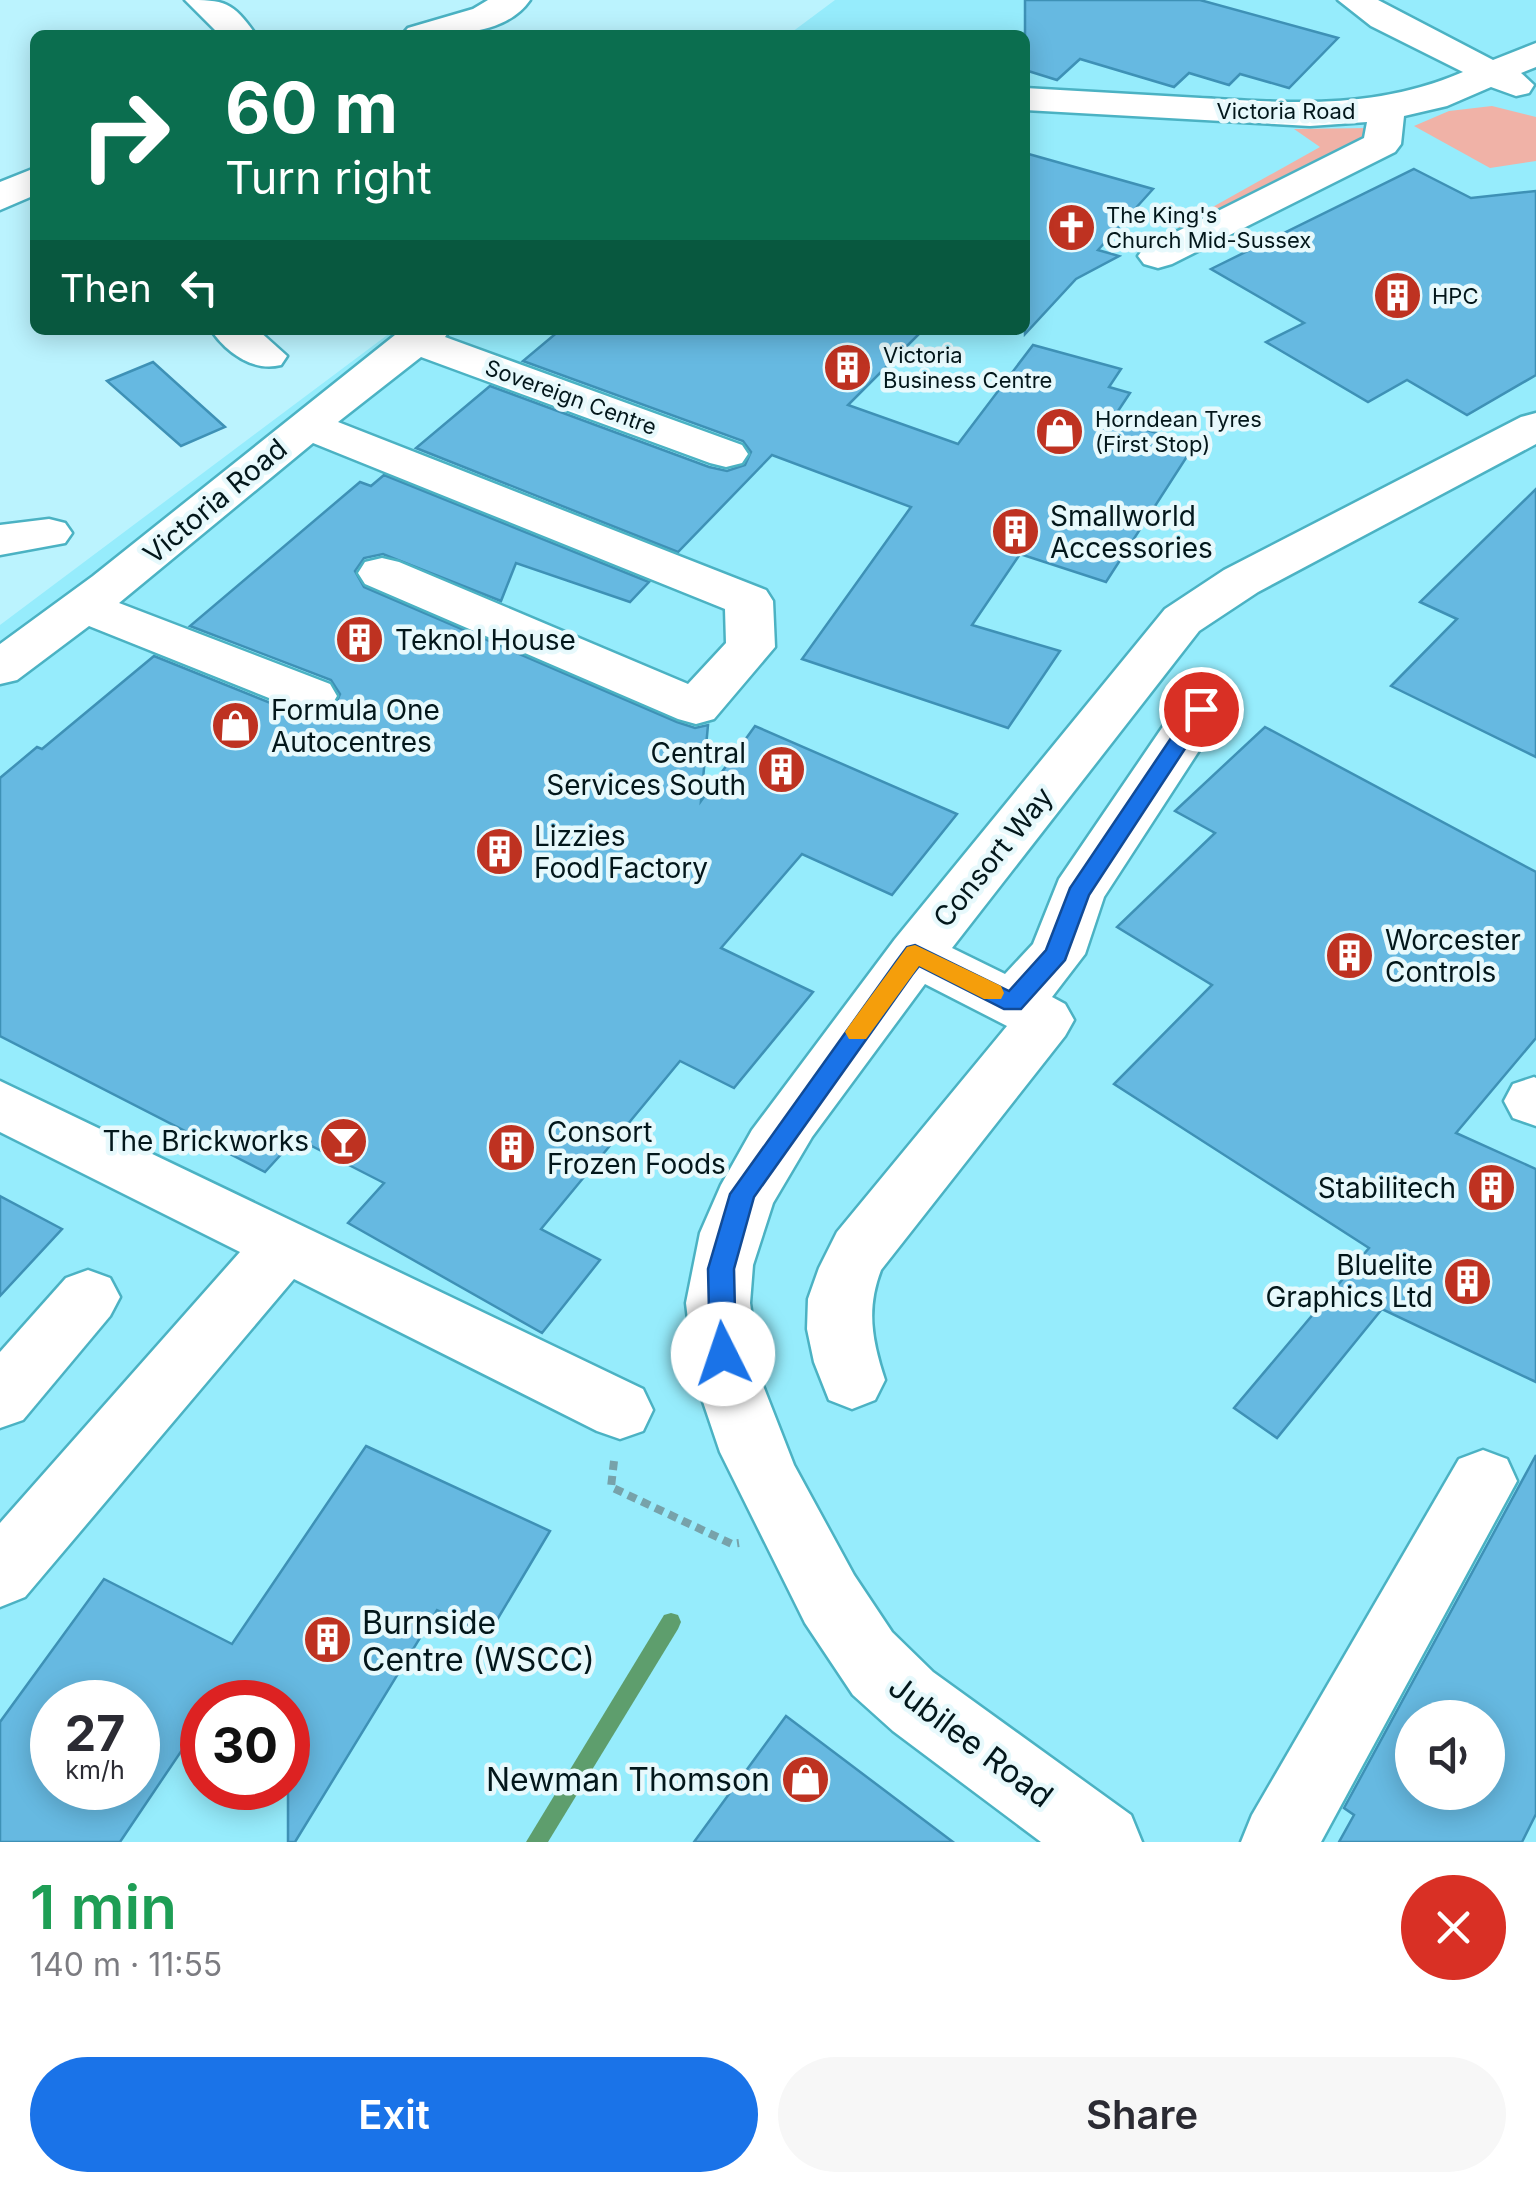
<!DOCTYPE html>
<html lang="en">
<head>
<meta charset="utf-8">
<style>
  body { margin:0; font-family:Inter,sans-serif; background:#f7f7f7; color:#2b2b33; height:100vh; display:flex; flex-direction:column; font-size:38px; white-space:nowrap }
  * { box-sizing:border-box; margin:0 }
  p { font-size:32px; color:#7c7c81 }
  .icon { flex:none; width:55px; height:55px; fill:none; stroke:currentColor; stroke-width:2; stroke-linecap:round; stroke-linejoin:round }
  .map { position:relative; height:1842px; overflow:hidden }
  .panel { display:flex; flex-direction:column; background:#fff; flex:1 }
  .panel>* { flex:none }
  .top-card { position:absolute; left:30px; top:30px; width:1000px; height:305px; border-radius:15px; box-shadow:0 5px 25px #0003; background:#0b6e4f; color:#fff; overflow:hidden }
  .tools { position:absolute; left:1395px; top:1700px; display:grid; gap:20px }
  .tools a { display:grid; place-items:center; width:110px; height:110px; border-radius:50%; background:#fff; box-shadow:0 5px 25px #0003; font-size:50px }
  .speed { position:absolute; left:30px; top:1680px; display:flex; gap:20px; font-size:50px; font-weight:700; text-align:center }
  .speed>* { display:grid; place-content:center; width:130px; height:130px; border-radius:50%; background:#fff; box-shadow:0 5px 25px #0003; line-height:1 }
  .speed small { font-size:25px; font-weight:400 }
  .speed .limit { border:15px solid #d22; background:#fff; color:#111 }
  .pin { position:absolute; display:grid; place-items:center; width:85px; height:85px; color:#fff; margin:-42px; border:5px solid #fff; border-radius:50%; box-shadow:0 2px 10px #0007 }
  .me { position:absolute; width:110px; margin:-55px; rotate:356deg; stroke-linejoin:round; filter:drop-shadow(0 0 8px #0008) }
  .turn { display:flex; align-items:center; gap:35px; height:210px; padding:0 30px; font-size:45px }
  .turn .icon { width:130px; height:130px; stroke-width:2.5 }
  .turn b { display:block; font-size:70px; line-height:85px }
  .then { display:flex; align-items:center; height:95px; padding:0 30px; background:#0003; gap:20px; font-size:38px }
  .round { display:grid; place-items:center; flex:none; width:105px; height:105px; border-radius:52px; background:#f7f7f7 }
  .overview { display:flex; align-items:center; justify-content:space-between; height:170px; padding:0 30px }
  h1 { font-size:60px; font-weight:600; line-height:75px; color:#1e9e55 }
  .cta { display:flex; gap:20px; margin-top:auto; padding:20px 30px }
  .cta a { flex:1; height:115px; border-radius:60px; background:#1a73e8; color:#fff; font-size:40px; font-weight:600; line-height:115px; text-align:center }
  .cta a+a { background:#f7f7f7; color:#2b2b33 }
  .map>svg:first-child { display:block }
  .built { fill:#96ecfc; fill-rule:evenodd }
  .green { fill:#f0b2a7 }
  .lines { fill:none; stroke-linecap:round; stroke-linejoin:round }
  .stream { fill:#5e9e6d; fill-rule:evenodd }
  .building { fill:#66b9e1; stroke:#3e91b6; stroke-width:2.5; fill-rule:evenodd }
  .minor-casing { stroke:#4bb2c3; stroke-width:5 }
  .path { stroke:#77a2aa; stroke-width:8; stroke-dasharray:9 6; stroke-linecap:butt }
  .minor { fill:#fff; fill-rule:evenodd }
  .route { fill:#1a73e8; stroke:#114b97; stroke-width:2.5 }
  .slow { fill:#f59e0b }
  .labels { text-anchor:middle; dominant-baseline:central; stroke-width:9; stroke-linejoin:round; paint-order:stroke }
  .far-street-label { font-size:22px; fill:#03171b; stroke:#e7f9fc }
  .far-poi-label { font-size:22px; fill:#03171b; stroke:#e7f9fc; text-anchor:start }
  .street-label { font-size:28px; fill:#03171b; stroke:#e7f9fc }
  .poi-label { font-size:28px; fill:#03171b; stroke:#e7f9fc; text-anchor:start }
  .near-poi-label { font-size:32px; fill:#03171b; stroke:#e7f9fc; text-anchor:start }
  .near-street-label { font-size:32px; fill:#03171b; stroke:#e7f9fc }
</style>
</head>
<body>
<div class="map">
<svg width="1536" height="1842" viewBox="0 0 1536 1842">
  <rect width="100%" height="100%" fill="#bbf3fe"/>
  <path class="built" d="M835 0H1536V1842H0V625L394 330H1025V35H788ZM52 1702H138V1788H52ZM202 1702H288V1788H202ZM1412 1718H1488V1792H1412Z"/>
  <g class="green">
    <path d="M1492 106 1536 117V161L1490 168 1414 126 1449 111Z"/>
    <path d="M1369 128 1373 132 1186 231 1177 227 1320 147 1294 129Z"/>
  </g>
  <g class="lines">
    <path class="stream" d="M671 1613 678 1615 681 1622 678 1629 548 1842H526L664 1615Z"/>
  </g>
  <g class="building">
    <path d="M1025 0H1200L1338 38 1289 88 1240 74 1229 85 1189 73 1174 87 1080 59 1057 80 1025 70Z"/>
    <path d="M1025 153 1153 189 1098 250 1119 256 1076 279 1025 334Z"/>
    <path d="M1414 169 1471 198 1536 191V375L1467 415 1407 380 1368 402 1266 342 1304 323 1211 269Z"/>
    <path d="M560 330H923L848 405 958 444 1033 345 1121 369 1109 387 1130 393 1112 420 1195 444 1106 582 1020 554 972 625 1060 651 1008 728 802 659 911 507 772 455 678 552 416 448 490 386 709 467 727 471 745 465 751 452 743 441 523 361Z"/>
    <path d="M153 362 195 400 225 427 181 446 107 381Z"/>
    <path d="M384 475 649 582 630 602 516 563 501 601 383 554 364 558 355 571 364 587 677 722 695 728 708 725 701 801 755 726 957 814 892 895 802 854 721 948 813 992 734 1088 680 1061 541 1229 600 1260 542 1333 348 1223 384 1183 296 1138 265 1172 0 1036V778L37 747 42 749 154 656 293 712 313 717 333 710 340 694 331 680 190 626 360 482 371 486Z"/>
    <path d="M1536 489V757L1391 686 1457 619 1420 602Z"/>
    <path d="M1265 727 1536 872V1038L1456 1133 1536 1169V1382L1382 1309 1277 1438 1234 1408 1369 1248 1114 1084 1212 985 1117 927 1215 833 1175 811Z"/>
    <path d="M0 1196 62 1229 0 1296Z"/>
    <path d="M366 1446 550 1531 488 1635 437 1610 295 1842H288V1702H202V1752L186 1744 120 1842H0V1722L104 1579 232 1644ZM52 1702H138V1788H52Z"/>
    <path d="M1536 1455V1814L1522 1842H1339L1354 1815 1344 1808ZM1412 1718H1488V1792H1412Z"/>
    <path d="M786 1716 953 1842H694Z"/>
  </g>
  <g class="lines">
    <defs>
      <g id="minor">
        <path d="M185 0C225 0 232 1 256 35H220Z"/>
        <path d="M488 0H530C504 38 443 35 402 35L408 28 473 9Z"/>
        <path d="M1338 0H1378L1493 60 1536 43V67L1521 73 1534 85 1529 93 1516 96 1491 87 1447 106 1404 116 1401 144 1395 152 1172 264 1158 268 1144 264 1138 256 1144 248 1364 138 1367 122 1310 126 1025 110V88C1083 91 1142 95 1200 98 1294 103 1374 110 1463 72L1371 26Z"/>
        <path d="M35 168V195L0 210V182Z"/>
        <path d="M211 330H258L287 356 281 365C253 372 227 353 211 330Z"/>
        <path d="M450 330 445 337 742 445 748 454 742 463 726 467 710 463 421 357 338 422 766 590 773 601 775 647 714 719 696 724 678 719 365 584 358 573 365 562 382 558 399 562 688 684 726 643 725 609 313 443 119 603 330 684 337 696 330 708 312 713 294 708 89 626 17 680 0 684V644L93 576 400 331Z"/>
        <path d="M1536 413V444L1258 592 1199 631 952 948 1005 974 1033 944 1059 879 1183 697 1201 692 1219 697 1226 709 1104 897 1085 954 1052 997 1065 1004 1074 1020 1065 1036 881 1270C866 1309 872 1341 885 1380L875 1400 852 1409 829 1400 814 1362 807 1329 808 1299 819 1268 837 1232 1007 1026 925 984 812 1137 773 1203 753 1265 750 1303 760 1378 794 1465 854 1575 892 1632 933 1672 1131 1815 1142 1842H1041L893 1731 853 1695 805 1623 720 1452 695 1378 686 1303 700 1233 721 1185 752 1130 895 939 1165 609 1224 570 1521 417Z"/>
        <path d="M49 519 65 523 72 533 65 543 0 555V525Z"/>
        <path d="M1534 1077 1536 1078V1126L1513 1118 1504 1101 1513 1084Z"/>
        <path d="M0 1081 643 1389 653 1410 643 1431 620 1439 597 1431 294 1279 25 1597 0 1607V1523L240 1252 0 1132Z"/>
        <path d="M88 1270 110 1278 120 1297 110 1316 23 1420 0 1428V1352L66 1278Z"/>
        <path d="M1483 1450 1507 1459 1517 1481 1321 1842H1241L1252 1815 1459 1459Z"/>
      </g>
    </defs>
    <use href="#minor" class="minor-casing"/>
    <path class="path" d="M614 1461 611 1487 732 1544 739 1543"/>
    <use href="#minor" class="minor"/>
  </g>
  <path class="route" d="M1201 702 1211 709 1089 895 1065 960 1021 1009H1004L919 966 912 975 754 1197 734 1269 736 1354 732 1363 723 1366 714 1363 710 1354 708 1269 730 1194 896 962 907 947 915 945 1009 991 1046 950 1070 888 1194 704Z"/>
  <path class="slow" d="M915 945 1001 986 1004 993 1001 999H984L919 966 866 1039H849L845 1032 849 1026 907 947Z"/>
  <defs>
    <symbol id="church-disc" viewBox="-11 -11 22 22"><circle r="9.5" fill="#be3221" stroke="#e7f9fc"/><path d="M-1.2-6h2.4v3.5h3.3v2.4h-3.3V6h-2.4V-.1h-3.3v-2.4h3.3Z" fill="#fff"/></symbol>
    <symbol id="building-disc" viewBox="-11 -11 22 22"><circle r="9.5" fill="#be3221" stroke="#e7f9fc"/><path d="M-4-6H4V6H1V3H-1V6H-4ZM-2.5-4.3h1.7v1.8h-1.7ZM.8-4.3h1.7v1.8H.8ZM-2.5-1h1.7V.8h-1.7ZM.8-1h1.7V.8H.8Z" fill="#fff"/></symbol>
    <symbol id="shop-disc" viewBox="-11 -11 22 22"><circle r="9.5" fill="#be3221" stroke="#e7f9fc"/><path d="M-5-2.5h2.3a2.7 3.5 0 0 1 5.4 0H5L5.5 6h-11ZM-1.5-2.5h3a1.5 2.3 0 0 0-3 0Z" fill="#fff"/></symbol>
    <symbol id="bar-disc" viewBox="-11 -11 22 22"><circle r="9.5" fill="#be3221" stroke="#e7f9fc"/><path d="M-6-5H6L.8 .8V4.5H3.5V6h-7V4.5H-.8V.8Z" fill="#fff"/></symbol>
  </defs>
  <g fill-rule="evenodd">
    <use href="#church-disc" x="1044" y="200" width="55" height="55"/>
    <use href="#building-disc" x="1370" y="268" width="55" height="55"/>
    <use href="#building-disc" x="820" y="340" width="55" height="55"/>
    <use href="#shop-disc" x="1032" y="404" width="55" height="55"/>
    <use href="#building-disc" x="988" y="504" width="55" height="55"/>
    <use href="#building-disc" x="332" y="612" width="55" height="55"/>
    <use href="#shop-disc" x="208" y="698" width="55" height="55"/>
    <use href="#building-disc" x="754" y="742" width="55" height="55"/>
    <use href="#building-disc" x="472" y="824" width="55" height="55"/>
    <use href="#building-disc" x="1322" y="928" width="55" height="55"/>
    <use href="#bar-disc" x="316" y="1114" width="55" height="55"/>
    <use href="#building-disc" x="484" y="1120" width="55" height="55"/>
    <use href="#building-disc" x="1464" y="1160" width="55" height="55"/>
    <use href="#building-disc" x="1440" y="1254" width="55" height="55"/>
    <use href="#building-disc" x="300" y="1612" width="55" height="55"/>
    <use href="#shop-disc" x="778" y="1752" width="55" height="55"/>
  </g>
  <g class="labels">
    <g class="far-street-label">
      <text x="1286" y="111">Victoria Road</text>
      <text transform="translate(571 397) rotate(20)">Sovereign Centre</text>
    </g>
    <g class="far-poi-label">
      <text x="1106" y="215">The King's<tspan x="1106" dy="25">Church Mid-Sussex</tspan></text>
      <text x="1432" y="296">HPC</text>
      <text x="883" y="355">Victoria<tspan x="883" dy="25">Business Centre</tspan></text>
      <text x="1095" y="419">Horndean Tyres<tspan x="1095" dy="25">(First Stop)</tspan></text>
    </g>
    <g class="street-label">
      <text transform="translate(215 501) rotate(-40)">Victoria Road</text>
      <text transform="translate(993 857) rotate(-51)">Consort Way</text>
    </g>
    <g class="poi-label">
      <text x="1050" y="516">Smallworld<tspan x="1050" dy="32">Accessories</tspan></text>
      <text x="395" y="640">Teknol House</text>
      <text x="271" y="710">Formula One<tspan x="271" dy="32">Autocentres</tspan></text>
      <text x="746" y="753" text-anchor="end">Central<tspan x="746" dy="32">Services South</tspan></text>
      <text x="534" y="836">Lizzies<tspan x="534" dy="32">Food Factory</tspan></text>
      <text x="1385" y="940">Worcester<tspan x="1385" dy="32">Controls</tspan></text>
      <text x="547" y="1132">Consort<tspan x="547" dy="32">Frozen Foods</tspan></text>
      <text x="309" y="1141" text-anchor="end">The Brickworks</text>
      <text x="1456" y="1188" text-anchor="end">Stabilitech</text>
      <text x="1433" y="1265" text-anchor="end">Bluelite<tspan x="1433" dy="32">Graphics Ltd</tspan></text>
    </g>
    <g class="near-poi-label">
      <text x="362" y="1622">Burnside<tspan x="362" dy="37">Centre (WSCC)</tspan></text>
      <text x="770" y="1779" text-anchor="end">Newman Thomson</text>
    </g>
    <g class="near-street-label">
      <text transform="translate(971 1741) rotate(37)">Jubilee Road</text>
    </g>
  </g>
</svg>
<div class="tools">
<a><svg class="icon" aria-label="sound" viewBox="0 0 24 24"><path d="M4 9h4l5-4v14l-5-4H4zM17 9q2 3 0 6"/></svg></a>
</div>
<div class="speed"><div>27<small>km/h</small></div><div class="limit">30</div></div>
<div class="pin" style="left:1201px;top:709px;background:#d93025"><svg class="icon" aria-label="arrive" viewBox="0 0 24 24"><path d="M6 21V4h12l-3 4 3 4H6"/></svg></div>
<svg class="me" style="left:723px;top:1354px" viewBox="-20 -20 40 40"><circle r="19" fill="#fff"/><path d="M0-13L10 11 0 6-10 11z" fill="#1a73e8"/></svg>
<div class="top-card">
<div class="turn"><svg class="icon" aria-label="right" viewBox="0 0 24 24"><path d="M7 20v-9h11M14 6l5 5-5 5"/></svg><div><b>60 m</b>Turn right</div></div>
<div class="then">Then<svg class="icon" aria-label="left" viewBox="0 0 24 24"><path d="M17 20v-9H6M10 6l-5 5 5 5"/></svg></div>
</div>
</div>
<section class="panel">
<div class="overview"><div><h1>1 min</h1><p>140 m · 11:55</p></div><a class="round" style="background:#d93025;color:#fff"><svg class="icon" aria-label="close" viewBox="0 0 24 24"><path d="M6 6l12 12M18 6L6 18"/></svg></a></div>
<div class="cta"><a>Exit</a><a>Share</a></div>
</section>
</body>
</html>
